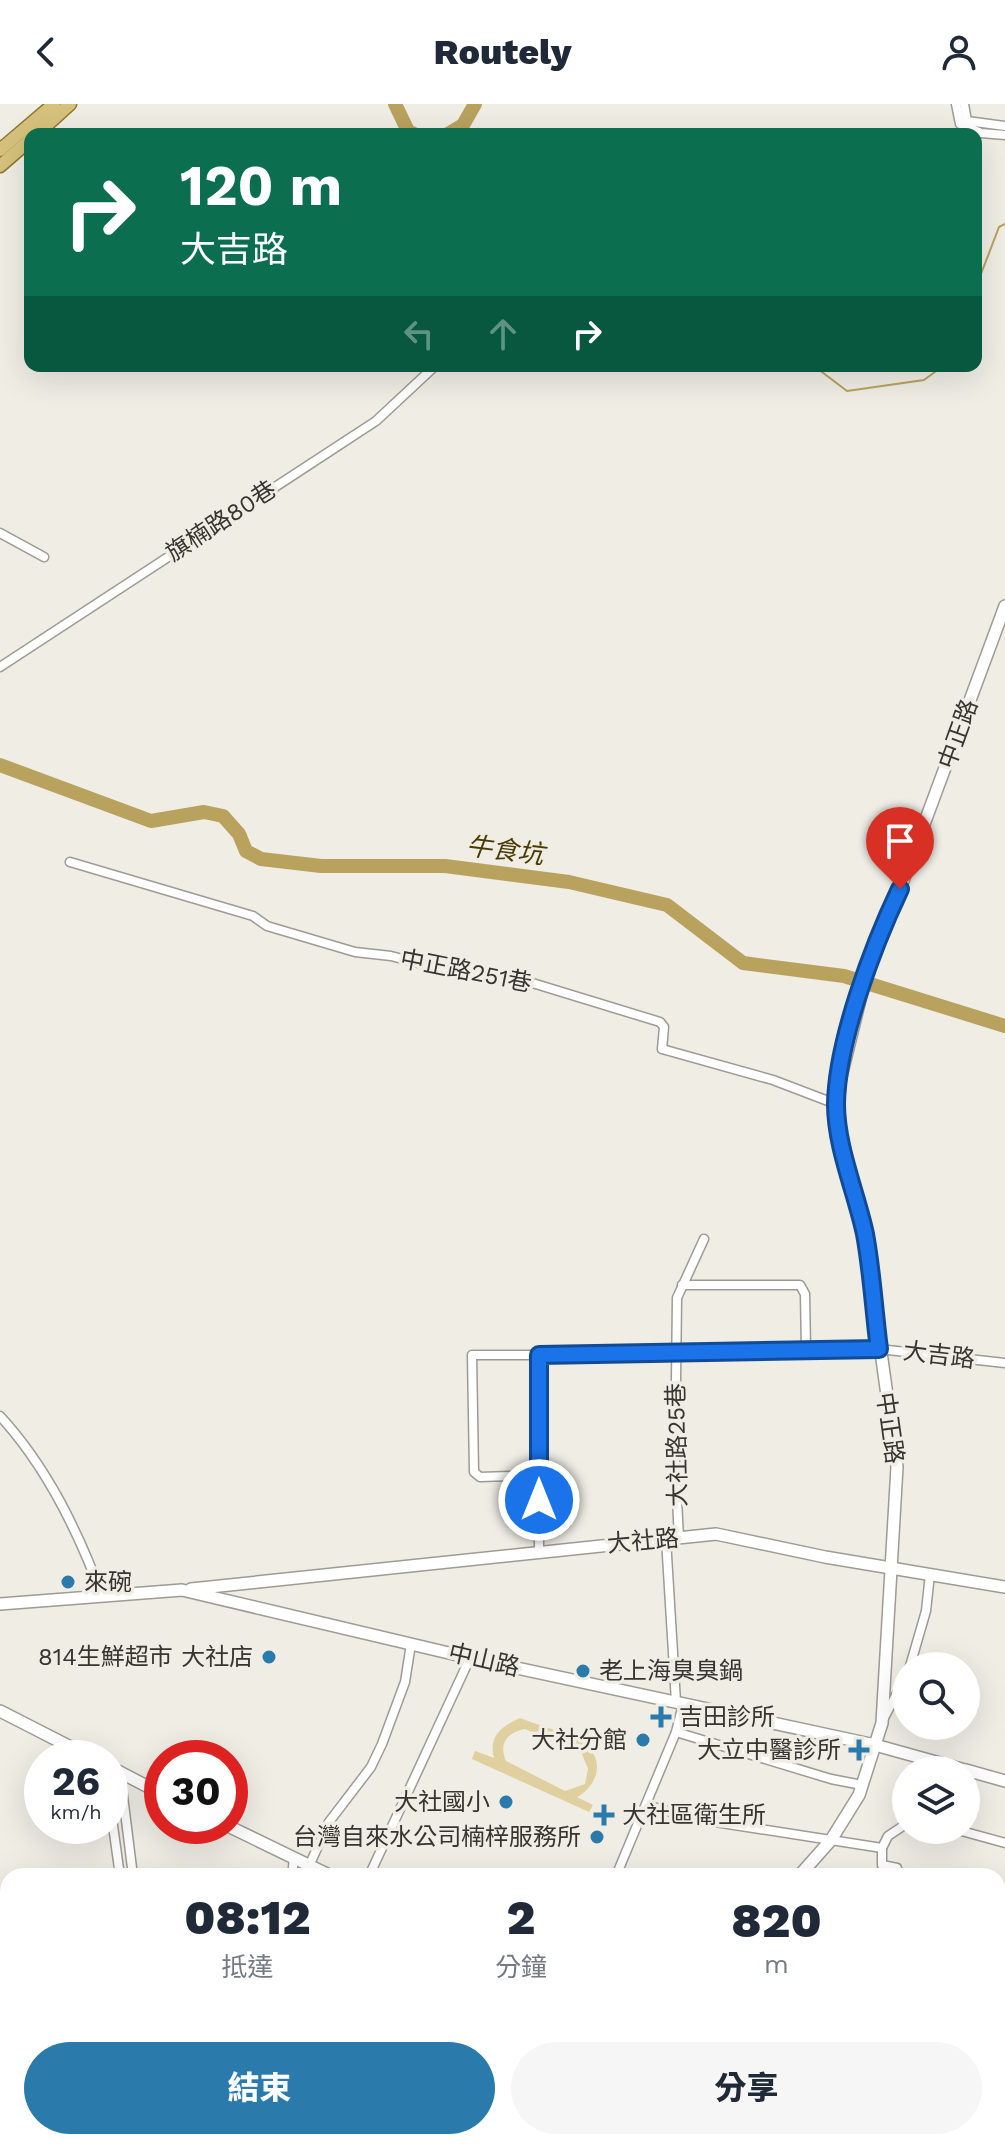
<!DOCTYPE html>
<html lang="zh-TW">
<head>
<meta charset="utf-8">
<style>
  body { margin:0; font-family:"Work Sans","Noto Sans TC",sans-serif; background:#f6f6f7; color:#1f2937; height:100vh; display:flex; flex-direction:column; font-size:30px; white-space:nowrap }
  * { box-sizing:border-box; margin:0 }
  p { font-size:26px; color:#747a83 }
  .icon { flex:none; width:44px; height:44px; fill:none; stroke:currentColor; stroke-width:2; stroke-linecap:round; stroke-linejoin:round }
  .map { position:relative; flex:1; overflow:hidden }
  .panel { position:absolute; left:0px; top:1764px; width:1006px; height:282px; display:flex; flex-direction:column; background:#fff; border-radius:24px 24px 0 0; box-shadow:0 8px 32px #0002 }
  .panel>* { flex:none }
  .guide { position:absolute; left:24px; top:24px; width:958px; height:244px; border-radius:16px; box-shadow:0 8px 32px #0002; background:#0b6e4f; color:#fff; overflow:hidden }
  .buttons { position:absolute; left:892px; top:1548px; display:grid; gap:16px }
  .buttons a { display:grid; place-items:center; width:88px; height:88px; border-radius:50%; background:#fff; box-shadow:0 8px 32px #0002; font-size:40px }
  .speed { position:absolute; left:24px; top:1636px; display:flex; gap:16px; font-size:40px; font-weight:700; text-align:center }
  .speed>* { display:grid; place-content:center; width:104px; height:104px; border-radius:50%; background:#fff; box-shadow:0 8px 32px #0002; line-height:1 }
  .speed small { font-size:20px; font-weight:400 }
  .speed .limit { border:12px solid #d22; background:#fff; color:#111 }
  .pin { position:absolute; display:grid; place-items:center; width:68px; height:68px; color:#fff; margin:-82px -34px; border-radius:50% 50% 50% 0; rotate:-45deg; box-shadow:0 0 8px #0007 }
  .pin .icon { rotate:45deg }
  .me { position:absolute; width:88px; margin:-44px; rotate:0deg; stroke-linejoin:round; filter:drop-shadow(0 0 6px #0008) }
  .turn { display:flex; align-items:center; gap:28px; height:168px; padding:0 24px; font-size:36px }
  .turn .icon { width:104px; height:104px; stroke-width:2.5 }
  .turn b { display:block; font-size:56px; line-height:68px }
  .lanes { display:flex; align-items:center; height:76px; padding:0 24px; background:#0003; justify-content:center; gap:40px; direction:ltr }
  .lanes .off { opacity:.35 }
  .eta { display:flex; justify-content:space-evenly; align-items:center; height:136px; text-align:center }
  .eta b { font-size:48px; font-weight:800; line-height:56px }
  .cta { display:flex; gap:16px; margin-top:auto; padding:16px 24px }
  .cta a { flex:1; height:92px; border-radius:48px; background:#2a7aac; color:#fff; font-size:32px; font-weight:800; line-height:92px; text-align:center }
  .cta a+a { background:#f6f6f7; color:#1f2937 }
  header { display:flex; justify-content:space-between; align-items:center; height:104px; padding:0 24px; background:#fff; font-size:36px; font-weight:800 }
  .map>svg:first-child { display:block }
  .green { fill:#e0d0a0; fill-rule:evenodd }
  .lines { fill:none; stroke-linecap:round; stroke-linejoin:round }
  .stream { stroke:#b9a25e; stroke-width:2 }
  .river { stroke:#b9a25e; stroke-width:14 }
  .street-casing { stroke:#9e9b94; stroke-width:11 }
  .secondary-casing { stroke:#9e9b94; stroke-width:14 }
  .primary-casing { stroke:#8c772a; stroke-width:15 }
  .street { stroke:#fff; stroke-width:8 }
  .secondary { stroke:#fff; stroke-width:11 }
  .primary { stroke:#d6c27d; stroke-width:12 }
  .route-casing { stroke:#114b97; stroke-width:20 }
  .route { stroke:#1a73e8; stroke-width:14 }
  .poi-dot { fill:#2a7aac; stroke:#efede4; stroke-width:3 }
  .labels { text-anchor:middle; dominant-baseline:central; stroke-width:7; stroke-linejoin:round; paint-order:stroke }
  .street-label { font-size:24px; fill:#363532; stroke:#efede4 }
  .poi-label { font-size:24px; fill:#363532; stroke:#efede4; text-anchor:end }
  .water-label { font-size:26px; font-style:italic; fill:#4a3a00; stroke:#efede4 }
</style>
</head>
<body>
<header><svg class="icon" aria-label="back" viewBox="0 0 24 24"><path d="M15 5l-7 7 7 7"/></svg>Routely<svg class="icon" aria-label="person" viewBox="0 0 24 24"><circle cx="12" cy="8" r="4"/><path d="M4 21q1-7 8-7t8 7"/></svg></header>
<div class="map">
<svg width="1005" height="2045" viewBox="0 0 1005 2045">
  <rect width="100%" height="100%" fill="#efede4"/>
  <path class="green" d="M520 1614C537 1621 573 1630 586 1641 606 1658 596 1683 577 1693L593 1701 589 1708 472 1655 475 1647 494 1654C488 1632 502 1622 520 1614ZM525 1625 582 1650 588 1665 585 1680 565 1687 506 1657C498 1639 508 1628 525 1625Z"/>
  <g class="lines">
    <g class="stream">
      <path d="M463 21 477 30"/>
      <path d="M976 183 999 123 1005 120"/>
      <path d="M814 262 847 287 924 276 943 262"/>
    </g>
    <g class="river">
      <path d="M395 0 408 27 414 30"/>
      <path d="M448 30 463 21 475 0"/>
      <path d="M0 661 151 717 204 708 223 712 239 730 246 747 261 755 321 762H445L569 778 667 801 743 859 844 872 1005 922"/>
    </g>
    <defs>
      <g id="street">
        <path d="M956 0 960 20 981 29 1005 31"/>
        <path d="M964 0 967 17 1005 22"/>
        <path d="M0 429 44 453"/>
        <path d="M0 563 376 317 435 262"/>
        <path d="M70 758 253 812 267 822 355 848 391 852 464 871 516 874 660 918 664 923 662 945 773 976 836 1000"/>
        <path d="M682 1181H800L805 1190 806 1246"/>
        <path d="M539 1251H472L474 1368 480 1373 540 1371"/>
        <path d="M0 1312C47 1363 78 1427 102 1492"/>
        <path d="M679 1434 675 1359 677 1194 704 1135"/>
        <path d="M666 1435 676 1598"/>
        <path d="M539 1447V1251L879 1245 1005 1259"/>
        <path d="M910 1562 926 1507 930 1470"/>
        <path d="M884 1614 906 1572"/>
        <path d="M676 1628 831 1675 862 1681"/>
        <path d="M120 1668 133 1772"/>
        <path d="M110 1700 120 1772"/>
        <path d="M646 1701 696 1715 882 1744 888 1732 906 1720"/>
        <path d="M958 1726 1005 1739"/>
        <path d="M882 1744V1761L897 1764 898 1772"/>
        <path d="M309 1762 329 1718 371 1663 382 1640 405 1578 411 1540"/>
        <path d="M292 1772 294 1754"/>
        <path d="M369 1772 470 1554"/>
        <path d="M616 1772 676 1628 683 1600"/>
        <path d="M998 1809 1005 1810"/>
        <path d="M998 1942 1005 1937"/>
        <path d="M998 2011H1005"/>
        <path d="M157 2038 158 2045"/>
        <path d="M168 2038 169 2045"/>
        <path d="M256 2045 257 2038"/>
        <path d="M489 2045 492 2038"/>
        <path d="M881 2045 887 2038"/>
      </g>
      <g id="secondary">
        <path d="M191 1485 716 1430 825 1453 1005 1483"/>
        <path d="M0 1500 182 1486 470 1554 875 1641 965 1666"/>
        <path d="M0 1607 92 1654"/>
        <path d="M110 1663 162 1690"/>
        <path d="M966 1666 1005 1677"/>
        <path d="M228 1722 331 1772"/>
        <path d="M799 1772 831 1736 859 1691 882 1619 897 1363 865 1133 838 1020V985L874 839 900 785 1005 502"/>
        <path d="M690 2038 694 2045"/>
        <path d="M577 2045 587 2038"/>
      </g>
      <g id="primary">
        <path d="M37 30 70 0"/>
        <path d="M0 46 54 0"/>
        <path d="M0 62 30 36"/>
      </g>
    </defs>
    <use href="#street" class="street-casing"/>
    <use href="#secondary" class="secondary-casing"/>
    <use href="#primary" class="primary-casing"/>
    <use href="#street" class="street"/>
    <use href="#secondary" class="secondary"/>
    <use href="#primary" class="primary"/>
  </g>
  <g class="lines">
    <defs>
      <path id="route" d="M539 1396V1251L879 1245C874 1207 872 1168 865 1130 856 1088 836 1043 836 1000 837 937 873 842 900 785"/>
    </defs>
    <use href="#route" class="route-casing"/>
    <use href="#route" class="route"/>
  </g>
  <g class="poi-dot">
    <circle cx="68" cy="1478" r="8"/>
    <circle cx="269" cy="1553" r="8"/>
    <circle cx="583" cy="1567" r="8"/>
    <path d="M657 1601h8v8h8v8h-8v8h-8v-8h-8v-8h8z"/>
    <circle cx="643" cy="1636" r="8"/>
    <path d="M855 1634h8v8h8v8h-8v8h-8v-8h-8v-8h8z"/>
    <circle cx="506" cy="1698" r="8"/>
    <path d="M600 1699h8v8h8v8h-8v8h-8v-8h-8v-8h8z"/>
    <circle cx="597" cy="1733" r="8"/>
  </g>
  <g class="labels">
    <g class="street-label">
      <text transform="translate(221 417) rotate(-33)">旗楠路80巷</text>
      <text transform="translate(958 630) rotate(-70)">中正路</text>
      <text transform="translate(466 867) rotate(11)">中正路251巷</text>
      <text transform="translate(939 1251) rotate(7)">大吉路</text>
      <text transform="translate(890 1324) rotate(82)">中正路</text>
      <text transform="translate(677 1341) rotate(-91)">大社路25巷</text>
      <text transform="translate(643 1437) rotate(-5)">大社路</text>
      <text transform="translate(484 1556) rotate(13)">中山路</text>
    </g>
    <g class="poi-label">
      <text x="84" y="1478" text-anchor="start">來碗</text>
      <text x="253" y="1553">814生鮮超市 大社店</text>
      <text x="599" y="1567" text-anchor="start">老上海臭臭鍋</text>
      <text x="679" y="1613" text-anchor="start">吉田診所</text>
      <text x="627" y="1636">大社分館</text>
      <text x="841" y="1646">大立中醫診所</text>
      <text x="490" y="1698">大社國小</text>
      <text x="622" y="1711" text-anchor="start">大社區衛生所</text>
      <text x="581" y="1733">台灣自來水公司楠梓服務所</text>
    </g>
    <g class="water-label">
      <text transform="translate(505 746) rotate(7)">牛食坑</text>
    </g>
  </g>
</svg>
<div class="buttons">
<a><svg class="icon" aria-label="search" viewBox="0 0 24 24"><circle cx="10" cy="10" r="6"/><path d="M15 15l6 6"/></svg></a>
<a><svg class="icon" aria-label="layers" viewBox="0 0 24 24"><path d="M12 4l9 5-9 5-9-5zM3 14l9 5 9-5"/></svg></a>
</div>
<div class="speed"><div>26<small>km/h</small></div><div class="limit">30</div></div>
<div class="pin" style="left:900px;top:785px;background:#d93025"><svg class="icon" aria-label="arrive" viewBox="0 0 24 24"><path d="M6 21V4h12l-3 4 3 4H6"/></svg></div>
<svg class="me" style="left:539px;top:1396px" viewBox="-20 -20 40 40"><circle r="17" fill="#1a73e8" stroke="#fff" stroke-width="3"/><path d="M0-11L8 9 0 5-8 9z" fill="#fff"/></svg>
<div class="guide">
<div class="turn"><svg class="icon" aria-label="right" viewBox="0 0 24 24"><path d="M7 20v-9h11M14 6l5 5-5 5"/></svg><div><b>120 m</b>大吉路</div></div>
<div class="lanes"><svg class="icon off" aria-label="left" viewBox="0 0 24 24"><path d="M17 20v-9H6M10 6l-5 5 5 5"/></svg><svg class="icon off" aria-label="ahead" viewBox="0 0 24 24"><path d="M12 20V5M6 11l6-6 6 6"/></svg><svg class="icon" aria-label="right" viewBox="0 0 24 24"><path d="M7 20v-9h11M14 6l5 5-5 5"/></svg></div>
</div>
<section class="panel">
<div class="eta">
<div><b>08:12</b><p>抵達</p></div>
<div><b>2</b><p>分鐘</p></div>
<div><b>820</b><p>m</p></div>
</div>
<div class="cta"><a>結束</a><a>分享</a></div>
</section>
</div>
</body>
</html>
